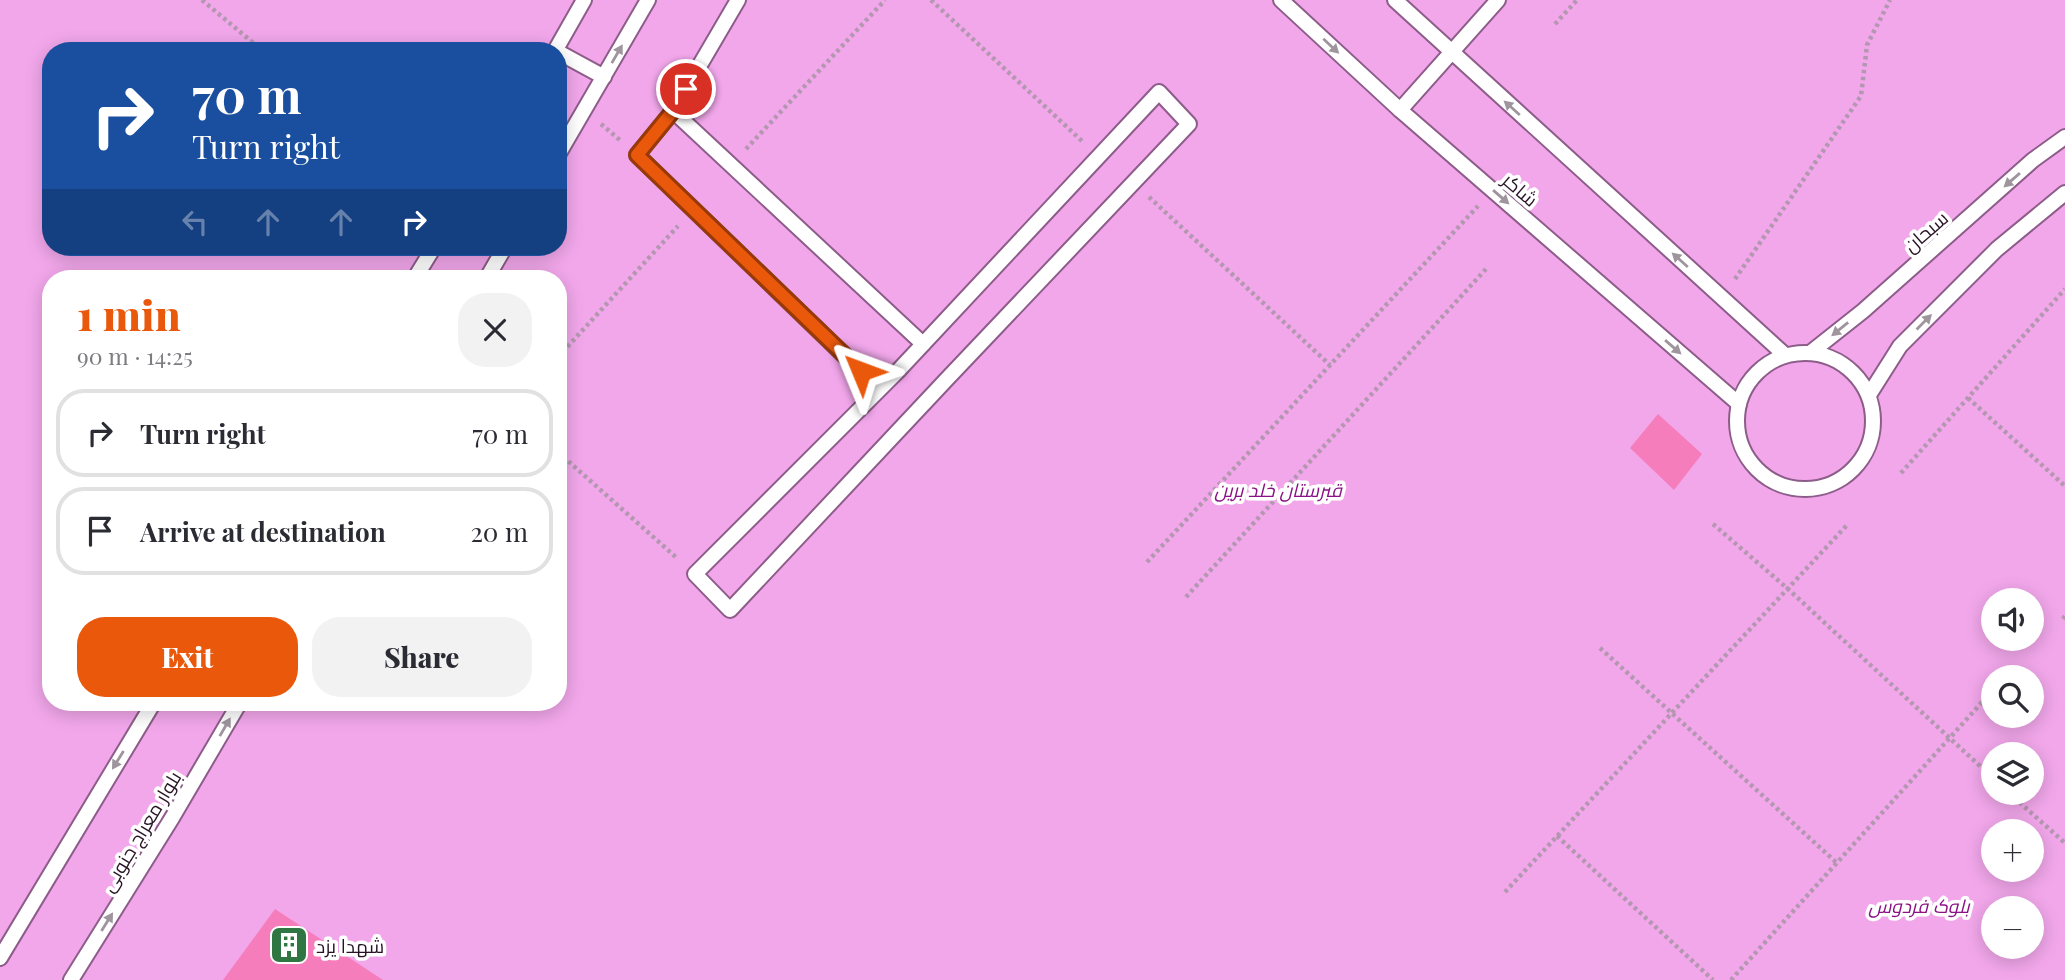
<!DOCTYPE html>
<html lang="en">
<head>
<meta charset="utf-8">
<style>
  body { margin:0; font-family:"Playfair Display",Cairo,serif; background:#f2f2f3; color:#2b2b33; height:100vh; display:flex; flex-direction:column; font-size:26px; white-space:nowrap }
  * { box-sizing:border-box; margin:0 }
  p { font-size:23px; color:#7c7c81 }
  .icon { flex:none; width:38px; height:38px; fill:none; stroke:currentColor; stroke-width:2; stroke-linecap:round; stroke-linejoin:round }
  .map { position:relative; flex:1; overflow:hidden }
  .side { position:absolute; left:42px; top:270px; width:525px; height:441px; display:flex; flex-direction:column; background:#fff; border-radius:28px; box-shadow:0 4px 18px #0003 }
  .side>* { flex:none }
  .hud { position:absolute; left:42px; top:42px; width:525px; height:214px; border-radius:28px; box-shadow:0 4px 18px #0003; background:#1a4fa0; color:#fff; overflow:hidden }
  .buttons { position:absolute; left:1981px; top:588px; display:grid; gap:14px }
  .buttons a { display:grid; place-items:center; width:63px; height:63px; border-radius:50%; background:#fff; box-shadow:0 4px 18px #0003; font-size:35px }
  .pin { position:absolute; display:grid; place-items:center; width:60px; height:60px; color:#fff; margin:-30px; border:4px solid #fff; border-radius:50%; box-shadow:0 2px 7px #0007 }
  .me { position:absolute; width:77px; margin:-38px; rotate:314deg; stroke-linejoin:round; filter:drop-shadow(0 0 5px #0008) }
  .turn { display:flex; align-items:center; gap:24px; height:147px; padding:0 35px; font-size:32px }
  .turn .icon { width:91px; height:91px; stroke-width:2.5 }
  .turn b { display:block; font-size:49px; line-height:60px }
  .lanes { display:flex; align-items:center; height:66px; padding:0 35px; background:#0003; justify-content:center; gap:35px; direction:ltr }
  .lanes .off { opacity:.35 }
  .round { display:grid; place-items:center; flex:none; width:74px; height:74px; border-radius:28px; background:#f2f2f3 }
  .head { display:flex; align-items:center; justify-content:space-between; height:119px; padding:0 35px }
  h1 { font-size:42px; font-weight:800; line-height:52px; color:#ea580c }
  .primary-button { display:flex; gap:14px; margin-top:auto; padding:14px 35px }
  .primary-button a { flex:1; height:80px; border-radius:28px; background:#ea580c; color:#fff; font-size:28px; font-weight:800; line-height:80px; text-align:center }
  .primary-button a+a { background:#f2f2f3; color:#2b2b33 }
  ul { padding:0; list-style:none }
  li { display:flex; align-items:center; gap:21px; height:88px; margin:0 14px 10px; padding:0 21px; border:4px solid #e1e1e2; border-radius:28px }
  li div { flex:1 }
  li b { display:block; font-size:26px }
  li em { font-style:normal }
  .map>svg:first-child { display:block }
  .green { fill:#f2a7eb; fill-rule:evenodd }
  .building { fill:#f67dbb }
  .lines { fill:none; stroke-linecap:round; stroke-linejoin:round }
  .lane-casing { stroke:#8d5d89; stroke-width:18 }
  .path { stroke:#b397b0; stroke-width:4.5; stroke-dasharray:3.5 3.5; stroke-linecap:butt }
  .lane { stroke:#fff; stroke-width:14 }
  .oneway { fill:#9e959d }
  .route-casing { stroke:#983908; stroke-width:18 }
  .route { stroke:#ea580c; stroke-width:12 }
  .labels { text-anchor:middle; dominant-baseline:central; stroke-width:7; stroke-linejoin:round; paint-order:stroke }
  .street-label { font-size:19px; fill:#271325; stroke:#fff }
  .park-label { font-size:19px; font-style:italic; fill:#8a1186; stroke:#fff }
  .poi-label { font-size:19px; fill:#271325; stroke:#fff; text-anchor:start }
</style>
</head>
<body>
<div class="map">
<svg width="2065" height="980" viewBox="0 0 2065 980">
  <rect width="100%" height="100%" fill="#fbdaf7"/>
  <path class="green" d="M0 0H2065V980H0ZM51 51H558V247H51ZM51 278H558V702H51ZM1993 600H2032V639H1993ZM1993 677H2032V716H1993ZM1993 754H2032V793H1993ZM1993 831H2032V870H1993ZM1993 908H2032V947H1993Z"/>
  <g class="building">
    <path d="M1658 414 1702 454 1674 490 1630 448Z"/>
    <path d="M275 909 383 980H223Z"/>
  </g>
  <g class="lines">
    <defs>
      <g id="lane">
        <path d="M1281 0 1400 110 1739 404"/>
        <path d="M1395 0 1785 355"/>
        <path d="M555 51 584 0"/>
        <path d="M558 52 604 77"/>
        <path d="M1159 92 1189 124 946 380 730 610 695 574 897 372Z"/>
        <path d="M1400 110 1498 0"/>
        <path d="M673 111 738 0"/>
        <path d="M558 155 648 0"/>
        <path d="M415 278 434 247"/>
        <path d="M487 278 505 247"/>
        <path d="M1810 353 1863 311 2033 160 2065 137"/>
        <circle cx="1805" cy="421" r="68"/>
        <path d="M879 389 637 155 673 111 923 344"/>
        <path d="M1869 395 1900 346 1997 249 2065 193"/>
        <path d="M0 958 154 702"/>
        <path d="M71 980 172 818 240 702"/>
      </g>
    </defs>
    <use href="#lane" class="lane-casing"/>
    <g class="path">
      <path d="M202 0 263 51"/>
      <path d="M931 0 1083 142"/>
      <path d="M1555 24 1577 0"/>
      <path d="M601 124 621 141"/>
      <path d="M746 149 885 0"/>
      <path d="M1149 197 1330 365"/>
      <path d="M1735 279 1861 96 1867 45 1890 0"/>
      <path d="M558 357 678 226"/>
      <path d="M1968 398 2065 486"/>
      <path d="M558 452 678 559"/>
      <path d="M1901 473 2065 289"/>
      <path d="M1713 524 1788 589 1993 778"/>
      <path d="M1147 562 1478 206"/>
      <path d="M1186 597 1486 269"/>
      <path d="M2063 619 2065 616"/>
      <path d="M1600 648 1837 863"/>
      <path d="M2005 677 2011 670"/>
      <path d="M2009 793 2065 843"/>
      <path d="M1557 836 1713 980"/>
      <path d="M1505 892 1848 524"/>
      <path d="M1731 980 1993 690"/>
    </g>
    <use href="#lane" class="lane"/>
  </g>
  <defs><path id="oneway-solid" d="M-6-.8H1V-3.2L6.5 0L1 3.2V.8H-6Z" transform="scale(1.75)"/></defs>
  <g class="oneway">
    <use href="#oneway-solid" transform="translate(1331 46) rotate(43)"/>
    <use href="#oneway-solid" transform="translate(617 54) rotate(-60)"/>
    <use href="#oneway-solid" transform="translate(1512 108) rotate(-138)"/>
    <use href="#oneway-solid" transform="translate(2012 180) rotate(139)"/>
    <use href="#oneway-solid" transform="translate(1501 197) rotate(41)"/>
    <use href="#oneway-solid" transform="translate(1680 260) rotate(-138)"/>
    <use href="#oneway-solid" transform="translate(1924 322) rotate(-45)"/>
    <use href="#oneway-solid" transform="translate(1840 329) rotate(141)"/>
    <use href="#oneway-solid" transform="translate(1673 347) rotate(41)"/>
    <use href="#oneway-solid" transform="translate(225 727) rotate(-60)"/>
    <use href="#oneway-solid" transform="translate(118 760) rotate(122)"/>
    <use href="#oneway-solid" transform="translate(107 922) rotate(-58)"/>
  </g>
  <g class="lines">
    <defs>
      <path id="route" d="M686 89 673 111 637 155 861 371"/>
    </defs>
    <use href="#route" class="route-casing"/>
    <use href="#route" class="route"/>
  </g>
  <defs>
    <symbol id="building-square" viewBox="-11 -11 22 22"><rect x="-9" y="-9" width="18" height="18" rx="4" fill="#307643" stroke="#fff"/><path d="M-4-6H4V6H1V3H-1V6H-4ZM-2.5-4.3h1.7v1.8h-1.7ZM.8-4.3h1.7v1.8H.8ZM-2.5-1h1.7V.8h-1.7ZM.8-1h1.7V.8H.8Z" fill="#fff"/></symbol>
  </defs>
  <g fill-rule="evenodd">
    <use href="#building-square" x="267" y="923" width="44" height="44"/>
  </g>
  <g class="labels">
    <g class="street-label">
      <text transform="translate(1521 189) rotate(41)">شاکر</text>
      <text transform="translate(1925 231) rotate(-41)">سبحان</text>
      <text transform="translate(140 831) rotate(-59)">بلوار معراج جنوبی</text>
    </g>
    <g class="park-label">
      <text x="1278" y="489">قبرستان خلد برین</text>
      <text x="1919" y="905">بلوک فردوس</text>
    </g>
    <g class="poi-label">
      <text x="316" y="945">شهدا یزد</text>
    </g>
  </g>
</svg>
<div class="buttons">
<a><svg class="icon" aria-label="sound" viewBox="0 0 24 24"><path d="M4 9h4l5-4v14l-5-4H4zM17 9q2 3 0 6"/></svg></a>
<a><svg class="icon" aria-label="search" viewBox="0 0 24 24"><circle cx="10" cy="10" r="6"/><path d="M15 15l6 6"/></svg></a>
<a><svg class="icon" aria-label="layers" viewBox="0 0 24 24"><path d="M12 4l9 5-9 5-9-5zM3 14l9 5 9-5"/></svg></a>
<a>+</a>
<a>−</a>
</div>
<div class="pin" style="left:686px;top:89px;background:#d93025"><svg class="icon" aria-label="arrive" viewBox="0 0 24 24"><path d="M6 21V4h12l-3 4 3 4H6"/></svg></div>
<svg class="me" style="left:861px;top:371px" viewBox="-20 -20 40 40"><path d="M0-17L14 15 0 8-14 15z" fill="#ea580c" stroke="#fff" stroke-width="4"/></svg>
<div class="hud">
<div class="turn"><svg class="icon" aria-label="right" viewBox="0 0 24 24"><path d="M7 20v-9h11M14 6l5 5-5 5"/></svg><div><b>70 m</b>Turn right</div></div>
<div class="lanes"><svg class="icon off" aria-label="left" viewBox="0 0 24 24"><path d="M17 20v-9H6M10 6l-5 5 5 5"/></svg><svg class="icon off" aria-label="ahead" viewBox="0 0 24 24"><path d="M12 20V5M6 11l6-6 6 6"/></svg><svg class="icon off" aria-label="ahead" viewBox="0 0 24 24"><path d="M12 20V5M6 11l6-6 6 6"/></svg><svg class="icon" aria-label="right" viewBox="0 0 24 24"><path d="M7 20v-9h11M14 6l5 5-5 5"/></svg></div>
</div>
<section class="side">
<div class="head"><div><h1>1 min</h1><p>90 m · 14:25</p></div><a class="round"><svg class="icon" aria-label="close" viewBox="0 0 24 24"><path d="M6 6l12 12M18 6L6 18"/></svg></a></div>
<ul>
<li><svg class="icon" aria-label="right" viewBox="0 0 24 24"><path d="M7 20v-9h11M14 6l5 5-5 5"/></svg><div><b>Turn right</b></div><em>70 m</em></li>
<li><svg class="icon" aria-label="arrive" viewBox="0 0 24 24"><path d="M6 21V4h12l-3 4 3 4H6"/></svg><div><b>Arrive at destination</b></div><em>20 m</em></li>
</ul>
<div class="primary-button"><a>Exit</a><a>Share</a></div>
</section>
</div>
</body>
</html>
